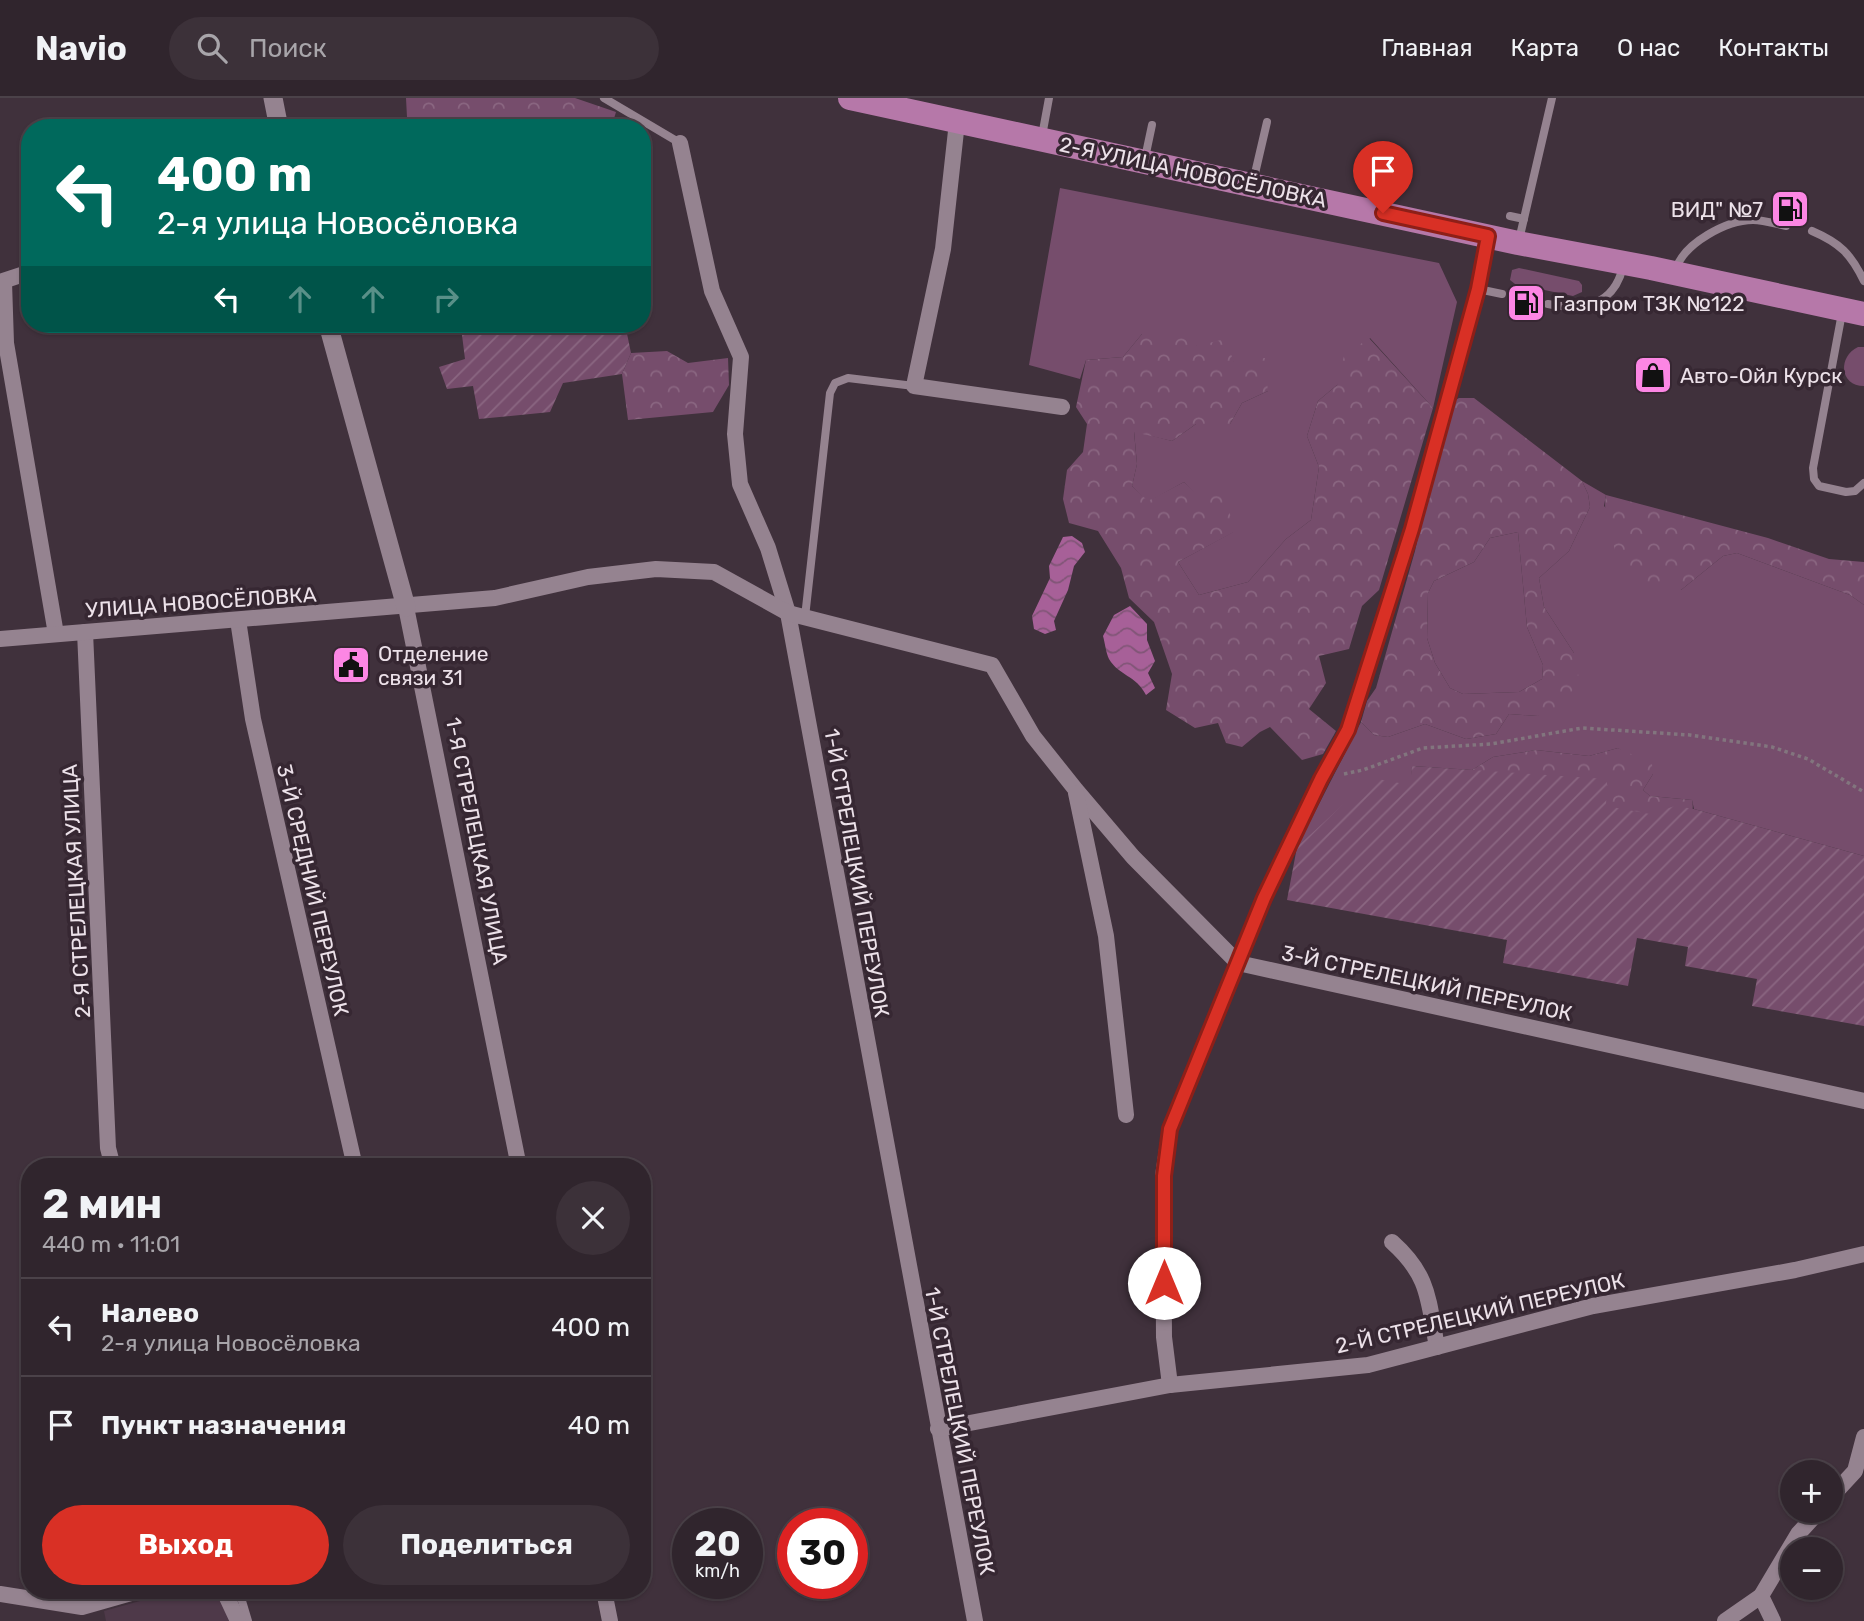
<!DOCTYPE html>
<html lang="ru">
<head>
<meta charset="utf-8">
<style>
  body { margin:0; font-family:Rubik,sans-serif; background:#3c3139; color:#f1f3f6; height:100vh; display:flex; flex-direction:column; font-size:26px; white-space:nowrap }
  * { box-sizing:border-box; margin:0 }
  p { font-size:23px; color:#a8a5aa }
  .icon { flex:none; width:38px; height:38px; fill:none; stroke:currentColor; stroke-width:2; stroke-linecap:round; stroke-linejoin:round }
  .map { position:relative; flex:1; overflow:hidden }
  .details { position:absolute; left:21px; top:1060px; width:630px; height:441px; display:flex; flex-direction:column; background:#30252d; border-radius:28px; box-shadow:0 2px 5px #0004,0 0 0 2px #4b4249 }
  .details>* { flex:none }
  .guide { position:absolute; left:21px; top:21px; width:630px; height:214px; border-radius:28px; box-shadow:0 2px 5px #0004,0 0 0 2px #4b4249; background:#00695c; color:#fff; overflow:hidden }
  .fabs { position:absolute; left:1780px; top:1362px; display:grid; gap:14px }
  .fabs a { display:grid; place-items:center; width:63px; height:63px; border-radius:50%; background:#30252d; box-shadow:0 2px 5px #0004,0 0 0 2px #4b4249; font-size:35px }
  .speed { position:absolute; left:672px; top:1410px; display:flex; gap:14px; font-size:35px; font-weight:700; text-align:center }
  .speed>* { display:grid; place-content:center; width:91px; height:91px; border-radius:50%; background:#30252d; box-shadow:0 2px 5px #0004,0 0 0 2px #4b4249; line-height:1 }
  .speed small { font-size:18px; font-weight:400 }
  .speed .limit { border:10px solid #d22; background:#fff; color:#111 }
  .pin { position:absolute; display:grid; place-items:center; width:60px; height:60px; color:#fff; margin:-72px -30px; border-radius:50% 50% 50% 0; rotate:-45deg; box-shadow:0 0 7px #0007 }
  .pin .icon { rotate:45deg }
  .me { position:absolute; width:77px; margin:-38px; rotate:0deg; stroke-linejoin:round; filter:drop-shadow(0 0 5px #0008) }
  .turn { display:flex; align-items:center; gap:24px; height:147px; padding:0 21px; font-size:32px }
  .turn .icon { width:91px; height:91px; stroke-width:2.5 }
  .turn b { display:block; font-size:49px; line-height:60px }
  .lanes { display:flex; align-items:center; height:66px; padding:0 21px; background:#0003; justify-content:center; gap:35px; direction:ltr }
  .lanes .off { opacity:.35 }
  .round { display:grid; place-items:center; flex:none; width:74px; height:74px; border-radius:37px; background:#3c3139 }
  .head { display:flex; align-items:center; justify-content:space-between; height:119px; padding:0 21px }
  h1 { font-size:42px; font-weight:700; line-height:52px }
  .action { display:flex; gap:14px; margin-top:auto; padding:14px 21px }
  .action a { flex:1; height:80px; border-radius:42px; background:#d93025; color:#fff; font-size:28px; font-weight:700; line-height:80px; text-align:center }
  .action a+a { background:#3c3139; color:#f1f3f6 }
  ul { padding:0; list-style:none }
  li { display:flex; align-items:center; gap:21px; height:98px; padding:0 21px; border-top:2px solid #4b4249 }
  li div { flex:1 }
  li b { display:block; font-size:26px }
  li em { font-style:normal }
  header { display:flex; align-items:center; gap:42px; box-sizing:border-box; height:98px; padding:0 35px; background:#30252d; border-bottom:2px solid #4b4249 }
  header strong { font-size:33px }
  nav { display:flex; gap:38px; margin-inline-start:auto; font-size:24px }
  .search { width:490px; height:63px; background:#3c3139; display:flex; align-items:center; gap:18px; box-sizing:border-box; padding:0 24px; border-radius:38px; color:#a8a5aa; font-size:26px }
  .map>svg:first-child { display:block }
  .built { fill:#4e3949 }
  .green { fill:#764d6c }
  .forest { fill:url(#forest-crowns); fill-rule:evenodd }
  .garden { fill:url(#garden-furrows) }
  .water { fill:url(#water-waves) }
  .lines { fill:none; stroke-linecap:round; stroke-linejoin:round }
  .path { stroke:#82757e; stroke-width:3.5; stroke-dasharray:3.5 3.5; stroke-linecap:butt }
  .service { stroke:#958390; stroke-width:8 }
  .minor { stroke:#958390; stroke-width:16 }
  .tertiary { stroke:#958390; stroke-width:19 }
  .primary { stroke:#b678a9; stroke-width:24 }
  .route-casing { stroke:#8d1f18; stroke-width:18 }
  .route { stroke:#d93025; stroke-width:12 }
  .labels { text-anchor:middle; dominant-baseline:central; stroke-width:7; stroke-linejoin:round; paint-order:stroke }
  .street-label { font-size:21px; fill:#ece1e9; stroke:#362732 }
  .poi-label { font-size:21px; fill:#ece1e9; stroke:#362732; text-anchor:start }
</style>
</head>
<body>
<header>
<strong>Navio</strong>
<div class="search"><svg class="icon" aria-label="search" viewBox="0 0 24 24"><circle cx="10" cy="10" r="6"/><path d="M15 15l6 6"/></svg>Поиск</div>
<nav><a>Главная</a><a>Карта</a><a>О нас</a><a>Контакты</a></nav>
</header>
<div class="map">
<svg width="1864" height="1523" viewBox="0 0 1864 1523">
  <defs>
    <pattern id="forest-crowns" width="20" height="18" patternUnits="userSpaceOnUse" patternTransform="scale(1.75)"><rect width="20" height="18" fill="#764d6c"/><path d="M2 6a3 3 0 1 1 6 0M12 15a3 3 0 1 1 6 0" fill="none" stroke="#8a6681"/></pattern>
    <pattern id="garden-furrows" width="10" height="10" patternUnits="userSpaceOnUse" patternTransform="scale(1.75)"><rect width="10" height="10" fill="#764d6c"/><path d="M-1 1l2-2M0 10L10 0M9 11l2-2" fill="none" stroke="#8a6681"/></pattern>
    <pattern id="water-waves" width="16" height="10" patternUnits="userSpaceOnUse" patternTransform="scale(1.75)"><rect width="16" height="10" fill="#a76098"/><path d="M0 5q4-4 8 0t8 0" fill="none" stroke="#815577"/></pattern>
  </defs>
  <rect width="100%" height="100%" fill="#40313c"/>
  <path class="built" d="M176 1493H219L235 1523H106L104 1513Z"/>
  <g class="green">
    <path d="M1060 90 1439 165 1457 204 1433 310 1370 240 1337 287 1318 303 1307 338 1319 369 1311 422 1286 441 1248 484 1199 497 1178 464 1233 434 1184 384 1148 404 1132 388 1137 366 1134 333 1172 343 1196 326H1230L1242 305 1268 293 1234 264 1197 248 1142 236 1123 259 1086 262 1080 281 1029 267Z"/>
    <path d="M1519 170 1579 183 1582 187V194L1573 198 1515 186 1510 182 1512 172Z"/>
    <path d="M1858 249H1864V288C1839 288 1838 258 1858 249Z"/>
    <path d="M1582 383 1606 397 1604 408 1681 492 1723 458 1737 455 1850 497 1864 507V758L1694 711 1692 702 1650 698 1643 692 1653 676 1618 650 1589 658 1536 652 1493 659 1472 672 1412 668 1411 688 1297 749 1361 624 1374 637 1388 639 1425 626 1466 641 1496 636 1509 616 1538 618 1574 555 1544 509 1539 480 1569 453 1590 409 1588 396Z"/>
    <path d="M1518 434 1527 529 1543 567 1542 581 1519 594 1463 596 1450 590 1435 565 1427 540 1428 495 1434 483 1474 464 1490 440Z"/>
  </g>
  <g class="forest">
    <path d="M406 0H575L616 14 611 30H429L426 22 407 19Z"/>
    <path d="M1189 234 1197 248 1225 241 1234 264 1265 260 1268 293 1242 305 1230 326H1196L1172 343 1134 334 1137 366 1132 388 1148 403 1184 384 1198 397 1226 398 1234 434 1178 464 1199 497 1248 484 1286 441 1311 422 1319 369 1307 338 1318 303 1337 287 1344 258 1369 240 1433 310 1379 492 1362 508 1349 551 1319 558 1326 585 1309 611 1336 633 1323 656 1302 662 1270 629 1260 634 1242 649 1226 645 1218 625 1195 630 1166 612 1172 576 1154 524 1129 500 1121 470 1098 433 1069 425 1063 401 1067 372 1083 354 1087 326 1076 309 1086 262 1123 259 1142 236Z"/>
    <path d="M667 253 688 265 728 260 729 287 713 314 628 322 622 276 631 255Z"/>
    <path d="M1459 300H1474L1582 383 1588 396 1590 409 1569 453 1539 480 1544 509 1574 555 1579 581 1564 607 1538 618 1509 616 1496 636 1466 641 1425 626 1388 639 1374 637 1361 624 1367 603 1376 590 1415 453 1447 307ZM1518 434 1527 529 1543 567 1542 581 1519 594 1463 596 1450 590 1435 565 1427 540 1428 495 1434 483 1474 464 1490 440Z"/>
    <path d="M1606 397 1768 440 1829 461 1864 464V507L1850 497 1737 455 1723 458 1681 492C1632 486 1624 492 1612 440 1608 426 1603 412 1606 397Z"/>
    <path d="M1618 650 1652 666 1653 676 1643 692 1650 698 1692 702C1695 715 1689 726 1678 734L1472 672 1493 659 1536 652 1589 658Z"/>
  </g>
  <g class="garden">
    <path d="M467 226H625L631 255 622 276 563 285 550 314 479 321 473 288 447 291 439 269 465 261 462 237Z"/>
    <path d="M1412 668 1607 681 1606 708 1650 716 1675 708 1694 711 1864 758V928L1752 908 1757 881 1685 868 1688 849 1637 840 1628 888 1503 865 1507 842 1287 802 1297 749 1372 680 1410 687Z"/>
  </g>
  <g class="water">
    <path d="M1072 438 1082 445 1085 454 1074 468 1068 492 1054 523 1056 532 1045 536 1034 531 1032 518 1050 480 1049 468 1063 439Z"/>
    <path d="M1130 508 1147 526V542L1155 563 1148 575 1155 590 1146 597C1136 577 1119 578 1109 561 1106 555 1105 545 1103 538L1114 517Z"/>
  </g>
  <g class="lines">
    <path class="path" d="M1344 676 1363 672 1423 650 1491 646 1582 630 1690 637 1772 649 1808 661 1864 694"/>
    <g class="service">
      <path d="M604 0 680 45"/>
      <path d="M1042 38 1049 0"/>
      <path d="M1145 60 1152 27"/>
      <path d="M1253 84 1267 24"/>
      <path d="M1510 118 1524 121"/>
      <path d="M1812 133C1840 145 1851 156 1864 183"/>
      <path d="M1519 142 1552 0"/>
      <path d="M1676 171C1684 145 1727 122 1753 122 1764 122 1776 126 1786 128"/>
      <path d="M1478 191 1502 196"/>
      <path d="M1548 206C1582 213 1613 209 1623 169"/>
      <path d="M1842 215 1813 370 1814 381 1819 388 1846 394 1855 393 1864 385"/>
      <path d="M805 519 830 295 835 285 848 280 914 288"/>
      <path d="M239 1493 248 1523"/>
    </g>
    <g class="minor">
      <path d="M957 24 943 151 914 288 1062 309"/>
      <path d="M680 45 712 193 741 259 735 336 740 386 768 450 788 515 975 1523"/>
      <path d="M0 184 30 174"/>
      <path d="M4 184 6 245 56 536"/>
      <path d="M406 509 519 1069"/>
      <path d="M238 522 253 621 355 1069"/>
      <path d="M85 534 108 1050 113 1069"/>
      <path d="M0 541 495 500 588 479 656 471 714 474 788 515 992 567 1033 638 1076 692 1133 759 1238 865 1864 1003"/>
      <path d="M1076 695 1106 838 1126 1017"/>
      <path d="M1392 1144C1430 1178 1428 1202 1437 1249"/>
      <path d="M1170 1287 1164 1239 1163 1078 1170 1031 1264 800 1321 681 1348 632 1412 431 1478 191 1488 138"/>
      <path d="M938 1331 1170 1287 1368 1267 1593 1208 1795 1172 1864 1156"/>
      <path d="M1830 1400 1855 1373 1864 1339"/>
      <path d="M224 1493 238 1523"/>
      <path d="M604 1493 610 1523"/>
      <path d="M0 1496 82 1509 138 1493"/>
      <path d="M1761 1498 1798 1436 1820 1412"/>
      <path d="M1725 1523 1761 1498 1773 1523"/>
    </g>
    <g class="tertiary">
      <path d="M273 0 279 30"/>
      <path d="M328 226 406 509"/>
    </g>
    <path class="primary" d="M850 0 1518 145 1651 170 1864 216"/>
  </g>
  <g class="lines">
    <defs>
      <path id="route" d="M1164 1185V1078L1170 1031 1264 800 1321 681 1348 632 1412 431 1478 191 1488 138 1383 115"/>
    </defs>
    <use href="#route" class="route-casing"/>
    <use href="#route" class="route"/>
  </g>
  <defs>
    <symbol id="fuel-square" viewBox="-11 -11 22 22"><rect x="-9" y="-9" width="18" height="18" rx="4" fill="#fc86e4" stroke="#362732"/><path d="M-5.5-6h7V0h2V4h1.3V-2.5L3-4.5l.8-.8L6-3V5H2.5V1h-1V6h-7ZM-4.2-4.7v3.2H.2V-4.7Z" fill="#111"/></symbol>
    <symbol id="shop-square" viewBox="-11 -11 22 22"><rect x="-9" y="-9" width="18" height="18" rx="4" fill="#fc86e4" stroke="#362732"/><path d="M-5-2.5h2.3a2.7 3.5 0 0 1 5.4 0H5L5.5 6h-11ZM-1.5-2.5h3a1.5 2.3 0 0 0-3 0Z" fill="#111"/></symbol>
    <symbol id="civic-square" viewBox="-11 -11 22 22"><rect x="-9" y="-9" width="18" height="18" rx="4" fill="#fc86e4" stroke="#362732"/><path d="M-.6-6.5H3V-4.5H.6V-3L4-1V1h2V6H-6V1h2V-1L-.6-3ZM-1.2 2.5V6h2.4V2.5Z" fill="#111"/></symbol>
  </defs>
  <g fill-rule="evenodd">
    <use href="#fuel-square" x="1768" y="89" width="44" height="44"/>
    <use href="#fuel-square" x="1504" y="183" width="44" height="44"/>
    <use href="#shop-square" x="1631" y="255" width="44" height="44"/>
    <use href="#civic-square" x="329" y="545" width="44" height="44"/>
  </g>
  <g class="labels">
    <g class="street-label">
      <text transform="translate(1193 74) rotate(12)">2-Я УЛИЦА НОВОСЁЛОВКА</text>
      <text transform="translate(201 504) rotate(-4)">УЛИЦА НОВОСЁЛОВКА</text>
      <text transform="translate(477 743) rotate(79)">1-Я СТРЕЛЕЦКАЯ УЛИЦА</text>
      <text transform="translate(857 775) rotate(80)">1-Й СТРЕЛЕЦКИЙ ПЕРЕУЛОК</text>
      <text transform="translate(313 792) rotate(77)">3-Й СРЕДНИЙ ПЕРЕУЛОК</text>
      <text transform="translate(76 793) rotate(-93)">2-Я СТРЕЛЕЦКАЯ УЛИЦА</text>
      <text transform="translate(1427 885) rotate(12)">3-Й СТРЕЛЕЦКИЙ ПЕРЕУЛОК</text>
      <text transform="translate(1480 1215) rotate(-13)">2-Й СТРЕЛЕЦКИЙ ПЕРЕУЛОК</text>
      <text transform="translate(960 1333) rotate(79)">1-Й СТРЕЛЕЦКИЙ ПЕРЕУЛОК</text>
    </g>
    <g class="poi-label">
      <text x="1763" y="111" text-anchor="end">ВИД" №7</text>
      <text x="1553" y="205">Газпром ТЗК №122</text>
      <text x="1680" y="277">Авто-Ойл Курск</text>
      <text x="378" y="555">Отделение<tspan x="378" dy="24">связи 31</tspan></text>
    </g>
  </g>
</svg>
<div class="fabs">
<a>+</a>
<a>−</a>
</div>
<div class="speed"><div>20<small>km/h</small></div><div class="limit">30</div></div>
<div class="pin" style="left:1383px;top:115px;background:#d93025"><svg class="icon" aria-label="arrive" viewBox="0 0 24 24"><path d="M6 21V4h12l-3 4 3 4H6"/></svg></div>
<svg class="me" style="left:1164px;top:1185px" viewBox="-20 -20 40 40"><circle r="19" fill="#fff"/><path d="M0-13L10 11 0 6-10 11z" fill="#d93025"/></svg>
<div class="guide">
<div class="turn"><svg class="icon" aria-label="left" viewBox="0 0 24 24"><path d="M17 20v-9H6M10 6l-5 5 5 5"/></svg><div><b>400 m</b>2-я улица Новосёловка</div></div>
<div class="lanes"><svg class="icon" aria-label="left" viewBox="0 0 24 24"><path d="M17 20v-9H6M10 6l-5 5 5 5"/></svg><svg class="icon off" aria-label="ahead" viewBox="0 0 24 24"><path d="M12 20V5M6 11l6-6 6 6"/></svg><svg class="icon off" aria-label="ahead" viewBox="0 0 24 24"><path d="M12 20V5M6 11l6-6 6 6"/></svg><svg class="icon off" aria-label="right" viewBox="0 0 24 24"><path d="M7 20v-9h11M14 6l5 5-5 5"/></svg></div>
</div>
<section class="details">
<div class="head"><div><h1>2 мин</h1><p>440 m · 11:01</p></div><a class="round"><svg class="icon" aria-label="close" viewBox="0 0 24 24"><path d="M6 6l12 12M18 6L6 18"/></svg></a></div>
<ul>
<li><svg class="icon" aria-label="left" viewBox="0 0 24 24"><path d="M17 20v-9H6M10 6l-5 5 5 5"/></svg><div><b>Налево</b><p>2-я улица Новосёловка</p></div><em>400 m</em></li>
<li><svg class="icon" aria-label="arrive" viewBox="0 0 24 24"><path d="M6 21V4h12l-3 4 3 4H6"/></svg><div><b>Пункт назначения</b></div><em>40 m</em></li>
</ul>
<div class="action"><a>Выход</a><a>Поделиться</a></div>
</section>
</div>
</body>
</html>
